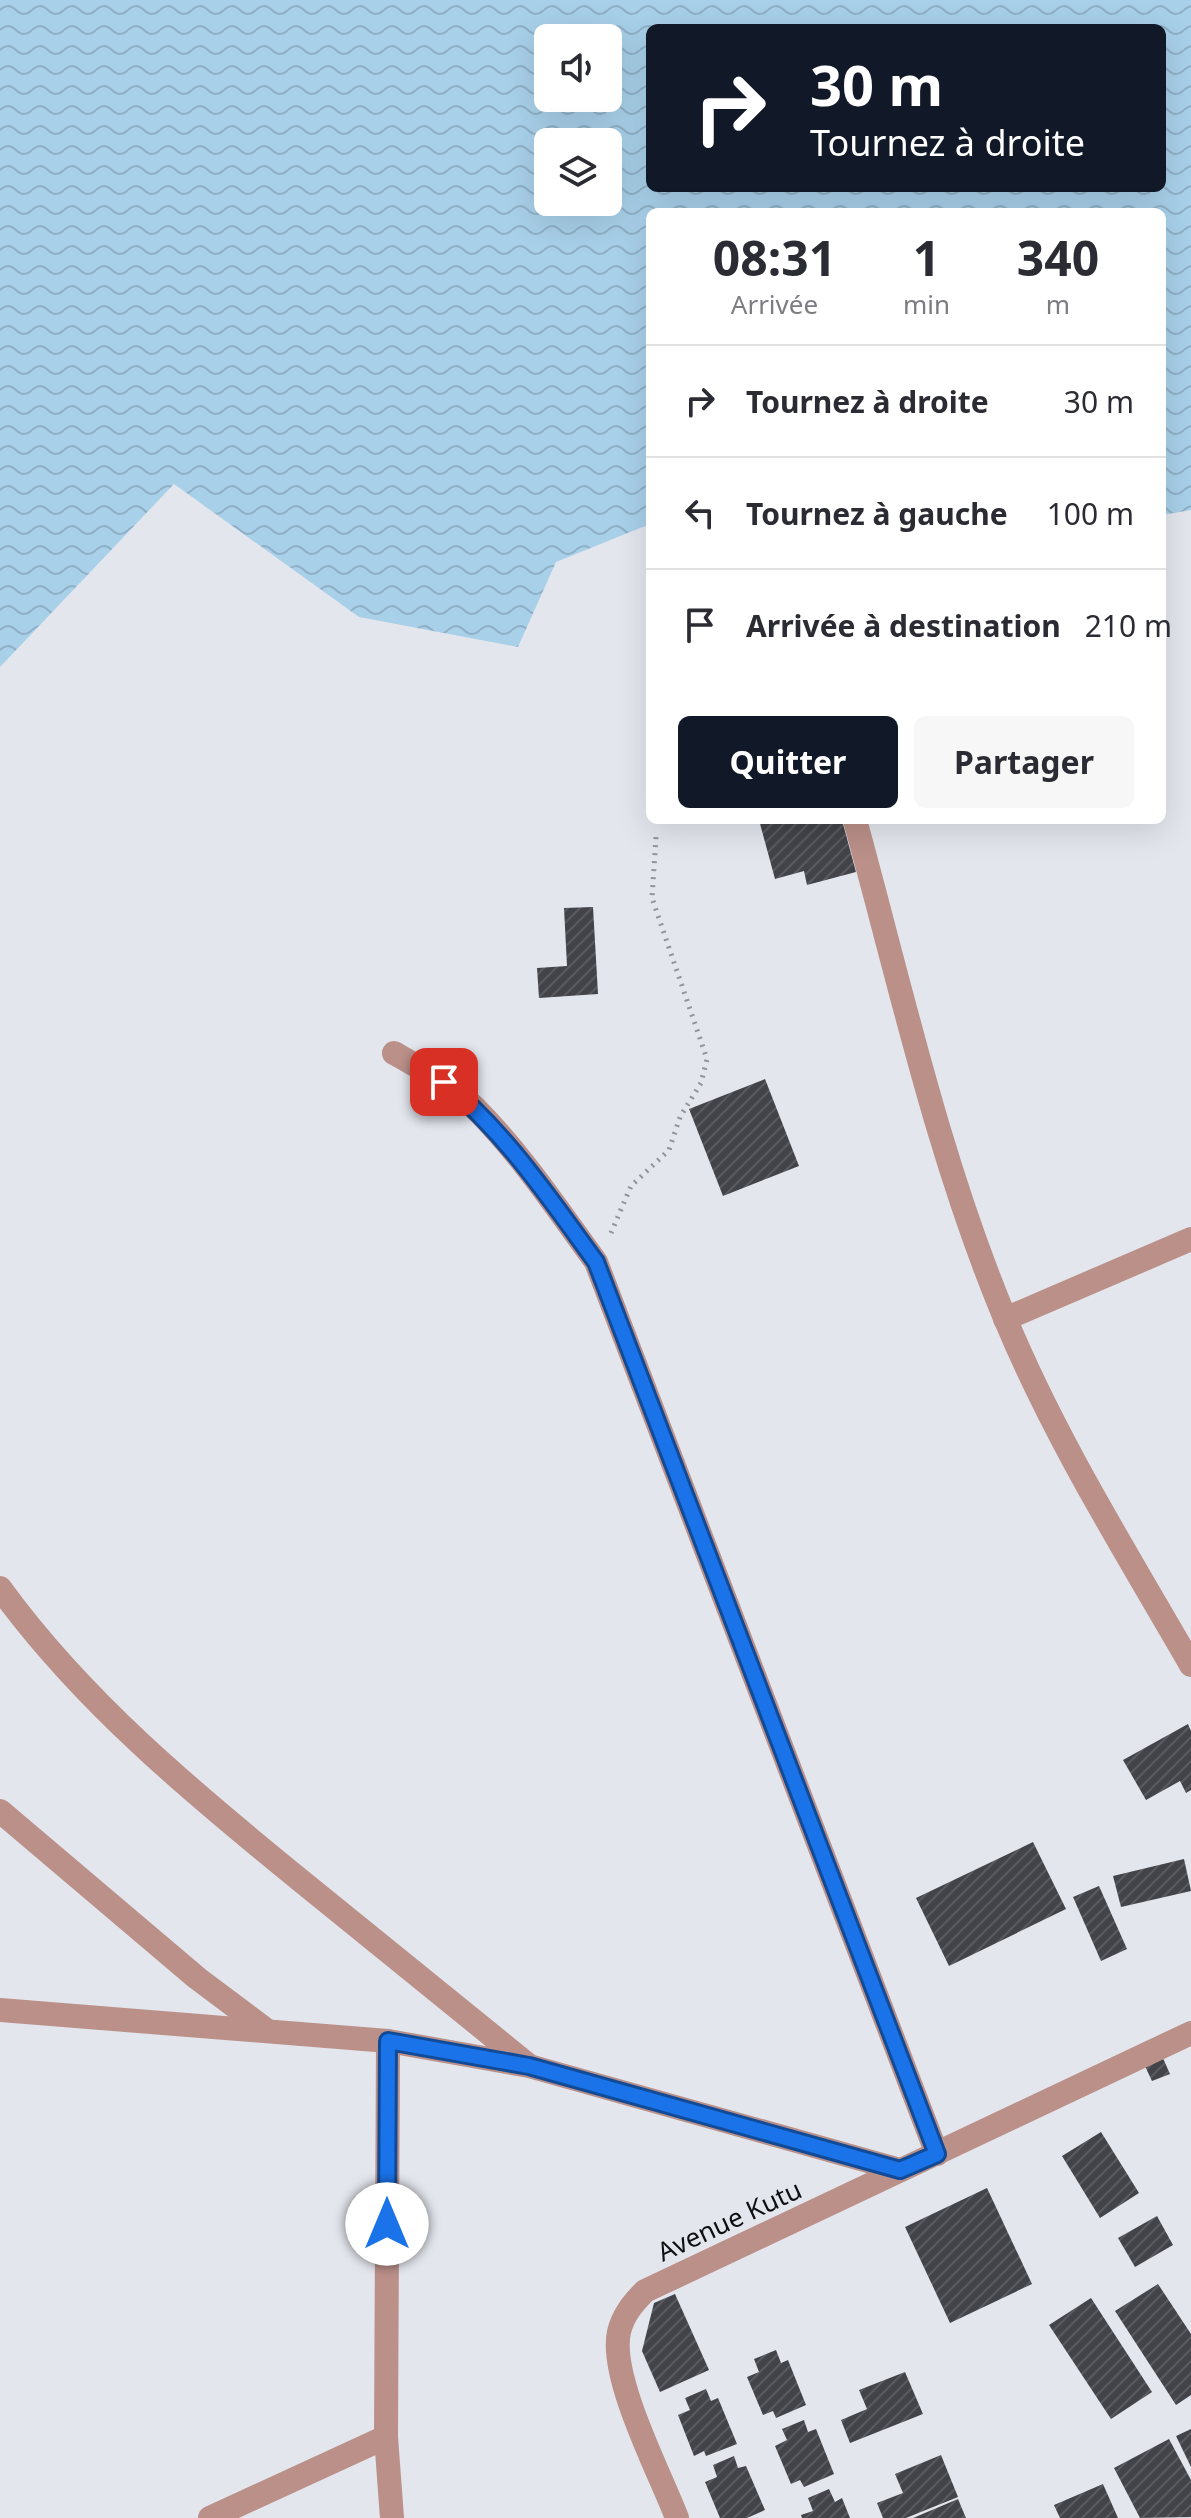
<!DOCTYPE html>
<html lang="fr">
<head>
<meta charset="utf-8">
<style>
  body { margin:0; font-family:"Noto Sans",sans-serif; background:#f7f7f7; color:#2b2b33; height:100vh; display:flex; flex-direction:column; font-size:30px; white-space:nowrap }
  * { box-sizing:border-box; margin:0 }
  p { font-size:26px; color:#7c7c81 }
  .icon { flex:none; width:44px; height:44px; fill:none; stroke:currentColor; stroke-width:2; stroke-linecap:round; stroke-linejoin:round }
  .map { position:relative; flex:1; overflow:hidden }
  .sheet { position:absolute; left:646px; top:208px; width:520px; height:616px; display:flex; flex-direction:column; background:#fff; border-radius:12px; box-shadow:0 8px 32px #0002 }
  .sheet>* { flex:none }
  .guide { position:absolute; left:646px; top:24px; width:520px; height:168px; border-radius:12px; box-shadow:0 8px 32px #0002; background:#111827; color:#fff; overflow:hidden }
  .controls { position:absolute; left:534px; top:24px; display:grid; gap:16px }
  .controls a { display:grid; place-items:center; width:88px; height:88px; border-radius:12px; background:#fff; box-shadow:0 8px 32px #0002; font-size:40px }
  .pin { position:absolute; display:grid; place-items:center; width:68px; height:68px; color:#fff; margin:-34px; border-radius:16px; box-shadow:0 4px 12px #0006 }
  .me { position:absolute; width:88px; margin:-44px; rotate:0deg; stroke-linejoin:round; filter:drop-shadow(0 0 6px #0008) }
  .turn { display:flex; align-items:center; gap:28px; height:168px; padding:0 32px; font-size:36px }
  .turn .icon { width:104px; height:104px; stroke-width:2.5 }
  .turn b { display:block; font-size:56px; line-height:68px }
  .eta { display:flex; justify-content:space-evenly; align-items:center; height:136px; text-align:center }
  .eta b { font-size:48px; font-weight:700; line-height:56px }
  .action { display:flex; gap:16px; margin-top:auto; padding:16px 32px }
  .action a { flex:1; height:92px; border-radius:12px; background:#111827; color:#fff; font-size:32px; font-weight:700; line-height:92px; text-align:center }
  .action a+a { background:#f7f7f7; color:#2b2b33 }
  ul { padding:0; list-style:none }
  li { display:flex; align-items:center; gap:24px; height:112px; padding:0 32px; border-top:2px solid #e1e1e2 }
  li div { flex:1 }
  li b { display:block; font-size:30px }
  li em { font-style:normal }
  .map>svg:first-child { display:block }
  .water { fill:url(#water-waves); fill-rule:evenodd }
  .building { fill:url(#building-hatch) }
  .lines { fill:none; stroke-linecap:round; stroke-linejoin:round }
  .path { stroke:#93959a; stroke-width:5; stroke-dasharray:2 6; stroke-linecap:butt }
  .minor { stroke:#ba9089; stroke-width:24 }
  .route-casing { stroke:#114b97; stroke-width:20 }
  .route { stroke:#1a73e8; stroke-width:14 }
  .labels { text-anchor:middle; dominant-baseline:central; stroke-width:8; stroke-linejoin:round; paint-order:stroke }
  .street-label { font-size:26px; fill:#0e0f11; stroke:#e3e6ed }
</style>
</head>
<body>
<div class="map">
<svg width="1191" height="2518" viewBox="0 0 1191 2518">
  <defs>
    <pattern id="water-waves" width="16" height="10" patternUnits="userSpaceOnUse" patternTransform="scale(2)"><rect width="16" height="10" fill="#a8d0e9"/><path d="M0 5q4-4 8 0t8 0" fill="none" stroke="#8fb1c7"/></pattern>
    <pattern id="building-hatch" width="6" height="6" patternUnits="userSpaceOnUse" patternTransform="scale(2)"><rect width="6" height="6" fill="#42444a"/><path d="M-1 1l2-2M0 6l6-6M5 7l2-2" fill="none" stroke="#595b60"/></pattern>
  </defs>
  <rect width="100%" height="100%" fill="#e3e6ed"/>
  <path class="water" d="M0 0H1191V510L1162 515V212H650V524L556 562 518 647 359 617 174 484 0 667ZM650 28H1162V188H650ZM548 38H608V98H548ZM548 142H608V202H548Z"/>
  <g class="building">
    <path d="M759 820H842L856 872 807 885 804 871 775 879Z"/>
    <path d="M593 907 598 994 539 998 537 968 567 966 564 908Z"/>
    <path d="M765 1079 799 1166 723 1196 689 1109Z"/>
    <path d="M1188 1724 1191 1731V1790L1186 1793 1180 1781 1146 1800 1123 1760Z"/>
    <path d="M1033 1842 1066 1909 949 1966 916 1898Z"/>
    <path d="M1184 1859 1191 1891 1121 1907 1113 1876Z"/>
    <path d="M1099 1886 1127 1949 1101 1961 1073 1897Z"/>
    <path d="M1162 2056 1170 2074 1152 2081 1144 2064Z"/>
    <path d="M1101 2132 1139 2193 1100 2218 1062 2156Z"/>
    <path d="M987 2188 1032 2284 950 2323 905 2227Z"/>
    <path d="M1157 2216 1173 2245 1135 2267 1118 2238Z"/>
    <path d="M1158 2284 1191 2334V2395L1176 2405 1115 2311Z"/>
    <path d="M675 2294 709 2370 660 2392 642 2351 654 2303Z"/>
    <path d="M1091 2298 1152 2392 1111 2419 1049 2325Z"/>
    <path d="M776 2350 781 2363 788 2360 806 2405 776 2418 773 2411 763 2415 747 2377 759 2372 754 2359Z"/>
    <path d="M905 2372 923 2414 850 2443 841 2420 867 2409 859 2390Z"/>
    <path d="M706 2389 711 2401 718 2398 737 2444 706 2456 704 2451 694 2456 678 2415 690 2410 685 2398Z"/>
    <path d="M804 2420 808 2432 816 2429 834 2474 804 2487 800 2480 791 2484 775 2446 787 2440 782 2429Z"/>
    <path d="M1191 2429V2467L1176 2436Z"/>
    <path d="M1169 2439 1191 2480V2517L1140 2518 1114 2468Z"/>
    <path d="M941 2455 958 2497 906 2518H883L877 2503 903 2493 895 2474Z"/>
    <path d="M734 2456 738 2468 746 2466 765 2510 747 2518H720L705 2482 717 2477 713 2465Z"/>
    <path d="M1103 2484 1118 2518H1060L1054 2505Z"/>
    <path d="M829 2489 835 2502 842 2498 850 2518H802L801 2515 813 2511 808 2498Z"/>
    <path d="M958 2499 966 2518H913Z"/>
  </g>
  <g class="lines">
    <path class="path" d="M611 1233 631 1186 669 1150 680 1117 701 1083 707 1059 652 898 656 837"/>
    <g class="minor">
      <path d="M855 820C901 987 938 1158 1005 1318 1055 1439 1126 1552 1191 1665"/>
      <path d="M394 1053C422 1069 451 1085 475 1108 521 1154 558 1210 596 1262L937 2154"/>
      <path d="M1005 1319 1191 1239"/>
      <path d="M0 1588C82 1701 193 1793 300 1880 376 1942 452 2003 527 2064"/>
      <path d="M0 1811 197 1978 265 2029"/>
      <path d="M0 2010 388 2041 529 2066 900 2170"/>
      <path d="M388 2041 386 2437 392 2518"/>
      <path d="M210 2518 386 2437"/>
      <path d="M677 2518C660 2473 609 2377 619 2332 623 2315 633 2303 645 2291L1191 2033"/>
    </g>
  </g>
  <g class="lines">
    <defs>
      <path id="route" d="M387 2224 388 2041 529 2066 900 2170 937 2154 596 1262C550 1199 506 1133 444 1082"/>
    </defs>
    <use href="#route" class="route-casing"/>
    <use href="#route" class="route"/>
  </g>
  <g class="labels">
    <g class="street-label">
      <text transform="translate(729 2220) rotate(-25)">Avenue Kutu</text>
    </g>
  </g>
</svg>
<div class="controls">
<a><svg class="icon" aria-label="sound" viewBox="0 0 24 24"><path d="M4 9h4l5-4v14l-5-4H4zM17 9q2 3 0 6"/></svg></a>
<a><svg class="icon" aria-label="layers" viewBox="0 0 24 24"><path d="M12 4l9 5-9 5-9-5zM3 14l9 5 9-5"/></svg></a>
</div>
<div class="pin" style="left:444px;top:1082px;background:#d93025"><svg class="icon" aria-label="arrive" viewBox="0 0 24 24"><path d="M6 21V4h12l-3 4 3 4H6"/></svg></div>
<svg class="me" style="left:387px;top:2224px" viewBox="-20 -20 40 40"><circle r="19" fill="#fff"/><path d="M0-13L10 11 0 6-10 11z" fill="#1a73e8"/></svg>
<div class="guide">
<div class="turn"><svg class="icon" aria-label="right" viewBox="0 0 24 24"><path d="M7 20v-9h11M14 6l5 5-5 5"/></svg><div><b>30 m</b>Tournez à droite</div></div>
</div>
<section class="sheet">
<div class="eta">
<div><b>08:31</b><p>Arrivée</p></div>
<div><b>1</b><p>min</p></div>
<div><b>340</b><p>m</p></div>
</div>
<ul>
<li><svg class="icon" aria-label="right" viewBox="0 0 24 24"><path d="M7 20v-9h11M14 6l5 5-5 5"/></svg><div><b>Tournez à droite</b></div><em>30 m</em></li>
<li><svg class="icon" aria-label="left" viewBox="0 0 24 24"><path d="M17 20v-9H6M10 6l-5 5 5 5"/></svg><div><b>Tournez à gauche</b></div><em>100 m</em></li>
<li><svg class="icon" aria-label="arrive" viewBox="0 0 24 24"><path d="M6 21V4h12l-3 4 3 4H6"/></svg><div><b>Arrivée à destination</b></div><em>210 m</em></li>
</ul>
<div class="action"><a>Quitter</a><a>Partager</a></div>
</section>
</div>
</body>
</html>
